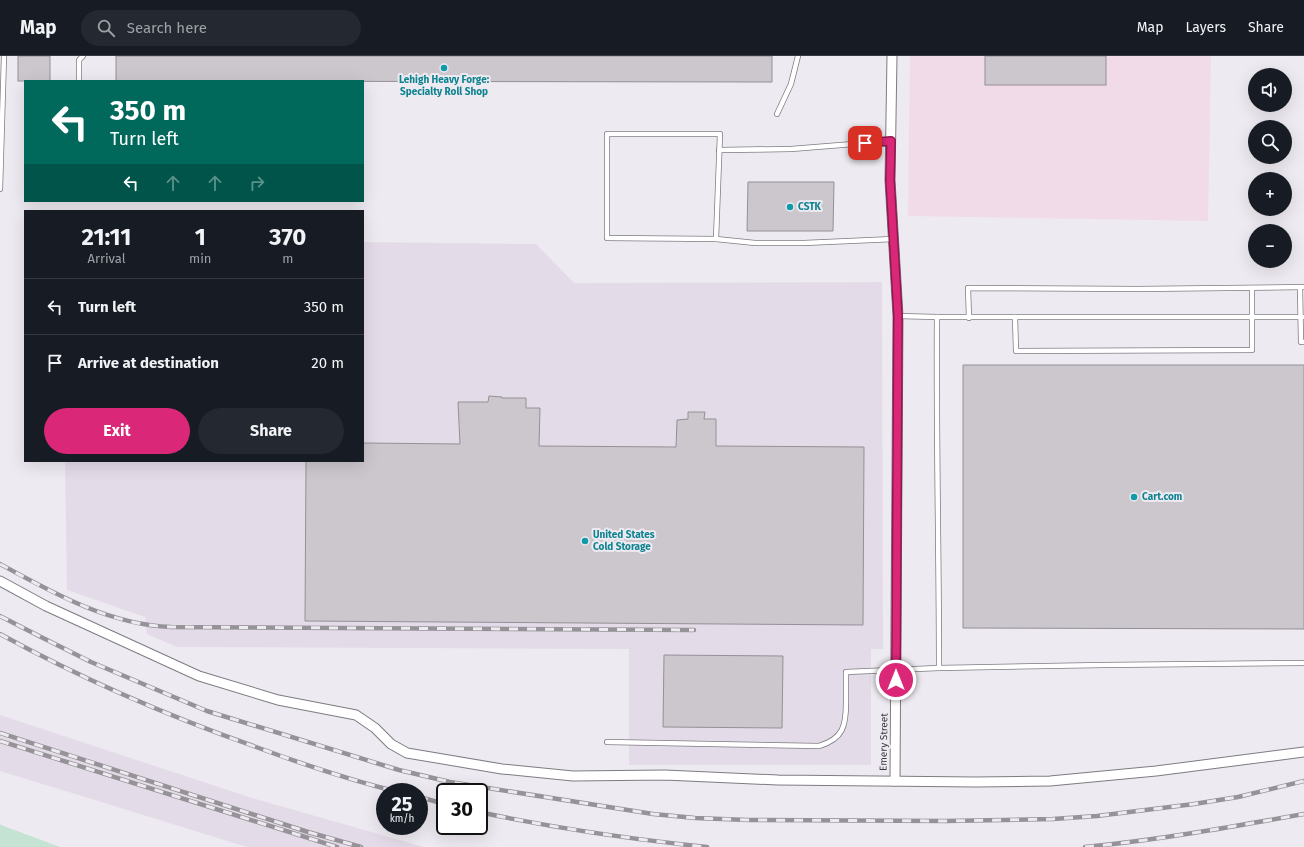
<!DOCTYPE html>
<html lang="en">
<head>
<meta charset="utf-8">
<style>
  body { margin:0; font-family:"Fira Sans",sans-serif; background:#242831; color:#f1f3f6; height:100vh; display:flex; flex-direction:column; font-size:15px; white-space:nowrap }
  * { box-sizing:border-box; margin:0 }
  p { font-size:13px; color:#9ea1a6 }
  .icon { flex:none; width:22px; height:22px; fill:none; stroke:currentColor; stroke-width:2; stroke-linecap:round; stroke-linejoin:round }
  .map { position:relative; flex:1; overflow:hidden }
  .details { position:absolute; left:24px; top:154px; width:340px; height:252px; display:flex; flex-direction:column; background:#171b24; border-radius:0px; box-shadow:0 4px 16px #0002 }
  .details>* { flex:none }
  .banner { position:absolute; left:24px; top:24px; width:340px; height:122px; border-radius:0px; box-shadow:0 4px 16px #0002; background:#00695c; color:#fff; overflow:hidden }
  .buttons { position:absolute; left:1248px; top:12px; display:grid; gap:8px }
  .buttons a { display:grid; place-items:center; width:44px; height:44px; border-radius:50%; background:#171b24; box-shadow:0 4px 16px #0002; font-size:20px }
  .speed { position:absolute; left:376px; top:727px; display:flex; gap:8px; font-size:20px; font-weight:700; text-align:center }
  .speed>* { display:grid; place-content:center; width:52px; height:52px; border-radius:50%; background:#171b24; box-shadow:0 4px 16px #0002; line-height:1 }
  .speed small { font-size:10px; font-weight:400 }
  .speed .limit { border:2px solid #111; border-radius:6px; background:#fff; color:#111 }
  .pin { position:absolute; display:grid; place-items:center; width:34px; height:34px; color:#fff; margin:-17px; border-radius:8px; box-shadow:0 2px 6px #0006 }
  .me { position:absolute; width:44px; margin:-22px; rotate:0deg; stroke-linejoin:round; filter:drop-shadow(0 0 3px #0008) }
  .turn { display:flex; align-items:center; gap:14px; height:84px; padding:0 20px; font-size:18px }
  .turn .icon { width:52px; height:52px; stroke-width:2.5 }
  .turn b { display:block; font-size:28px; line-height:34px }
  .lanes { display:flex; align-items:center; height:38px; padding:0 20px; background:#0003; justify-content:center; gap:20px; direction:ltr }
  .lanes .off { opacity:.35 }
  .eta { display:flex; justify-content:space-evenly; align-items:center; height:68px; text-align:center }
  .eta b { font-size:24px; font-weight:700; line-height:28px }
  .action { display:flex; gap:8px; margin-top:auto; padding:8px 20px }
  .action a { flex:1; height:46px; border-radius:24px; background:#db2777; color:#fff; font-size:16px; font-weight:700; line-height:46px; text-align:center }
  .action a+a { background:#242831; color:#f1f3f6 }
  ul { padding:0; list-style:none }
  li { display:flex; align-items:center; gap:12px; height:56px; padding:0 20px; border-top:1px solid #363941 }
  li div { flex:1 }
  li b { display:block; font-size:15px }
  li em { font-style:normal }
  header { display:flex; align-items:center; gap:24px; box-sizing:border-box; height:56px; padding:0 20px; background:#171b24; border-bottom:1px solid #363941 }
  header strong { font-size:19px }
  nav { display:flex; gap:22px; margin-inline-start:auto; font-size:14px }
  .search { width:280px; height:36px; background:#242831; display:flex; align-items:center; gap:10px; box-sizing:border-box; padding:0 14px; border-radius:22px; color:#9ea1a6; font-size:15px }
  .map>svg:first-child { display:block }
  .commercial { fill:#f1dbe8 }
  .built { fill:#e4dbe8 }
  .green { fill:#c4e3d2 }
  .building { fill:#cbc7cd; stroke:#949097 }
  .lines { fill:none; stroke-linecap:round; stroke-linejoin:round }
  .lane-casing { stroke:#7e7b81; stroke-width:6 }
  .street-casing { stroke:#7e7b81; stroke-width:11 }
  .lane { stroke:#fff; stroke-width:4.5 }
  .street { stroke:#fff; stroke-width:9 }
  .rail-casing { stroke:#969398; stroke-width:4.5 }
  .rail { stroke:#eeeaf1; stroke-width:3; stroke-dasharray:9; stroke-linecap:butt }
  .route-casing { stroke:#8e194d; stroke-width:10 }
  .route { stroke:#db2777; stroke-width:7 }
  .culture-dot { fill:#0f9aa8; stroke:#eeeaf1; stroke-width:1.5 }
  .labels { text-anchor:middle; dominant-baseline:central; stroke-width:4; stroke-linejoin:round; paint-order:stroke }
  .culture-label { font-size:10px; font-weight:bold; fill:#0d838f; stroke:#eeeaf1; text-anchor:start }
  .street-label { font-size:10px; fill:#3b393c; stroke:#eeeaf1 }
</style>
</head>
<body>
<header>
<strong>Map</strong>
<div class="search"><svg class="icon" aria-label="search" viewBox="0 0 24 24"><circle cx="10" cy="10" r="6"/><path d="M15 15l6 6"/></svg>Search here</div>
<nav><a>Map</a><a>Layers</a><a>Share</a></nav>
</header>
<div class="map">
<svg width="1304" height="791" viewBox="0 0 1304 791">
  <rect width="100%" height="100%" fill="#eeeaf1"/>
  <path class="commercial" d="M910 0H1211L1208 165 908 160Z"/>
  <g class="built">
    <path d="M363 186 536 188 574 227 882 226 883 593H871V709H629V593L177 591 147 578 145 561 67 534 65 405H363Z"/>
    <path d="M0 659 252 742 424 791H247L85 741 0 715Z"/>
  </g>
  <path class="green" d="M0 768 1 769 60 791H0Z"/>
  <g class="building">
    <rect x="18" y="0" width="32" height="25"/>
    <path d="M116 0H772V26L116 25Z"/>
    <rect x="985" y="0" width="121" height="29"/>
    <path d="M748 126H834L833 175H747Z"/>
    <path d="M963 309H1304V573L963 572Z"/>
    <path d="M489 340 502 341V342H526V352H540L539 390 676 391 677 364 688 363V356H705L704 363H716V390L864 391 863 569 305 565 306 405H363V387L460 388 458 346H488Z"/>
    <path d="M664 599 783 600 782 672 663 671Z"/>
  </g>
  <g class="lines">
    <defs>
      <g id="lane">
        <path d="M79 25V4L83 0"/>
        <path d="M777 58 791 28 798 0"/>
        <path d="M607 78H720L716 183 607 182Z"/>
        <path d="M719 94 791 93 891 85"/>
        <path d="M0 133 4 0"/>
        <path d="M716 183 755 187H804L894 183"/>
        <path d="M1300 231 1301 286H1304"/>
        <path d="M898 260 937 261"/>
        <path d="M1015 261 1016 295 1252 294V232"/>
        <path d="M1304 261H937C936 378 939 495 939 612L1104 609 1304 607"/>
        <path d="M969 262 968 232 1137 233 1304 231"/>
        <path d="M607 686 819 690C843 683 846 670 846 647 846 637 846 626 846 616L939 612"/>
      </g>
      <g id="street">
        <path d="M892 0 890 124 898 260 895 725"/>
        <path d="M0 525 46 550 199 620 278 644 356 659 375 672 391 688 407 697 502 713 573 720 665 719 778 724 976 726 1050 725 1156 715 1304 696"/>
      </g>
    </defs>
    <use href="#lane" class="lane-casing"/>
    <use href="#street" class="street-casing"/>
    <use href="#lane" class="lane"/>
    <use href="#street" class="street"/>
    <defs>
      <g id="rail">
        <path d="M0 508C53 537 110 569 171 571L694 574"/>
        <path d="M0 560 39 580 91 606 207 655 399 714 450 726 653 758 695 762 748 764 946 765 1053 763 1097 760 1194 748 1238 741 1304 725"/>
        <path d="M0 578C82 623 168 660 256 691 302 708 350 724 398 736"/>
        <path d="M0 677 308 776 361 791"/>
        <path d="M0 685 337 791"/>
        <path d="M419 741 445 748"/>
        <path d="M479 756C554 772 630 783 707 791"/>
        <path d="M1085 791C1158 784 1231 771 1304 758"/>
      </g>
    </defs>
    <use href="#rail" class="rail-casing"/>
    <use href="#rail" class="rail"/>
  </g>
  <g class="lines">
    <defs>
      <path id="route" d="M865 87 891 85 890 124 898 260 896 624"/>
    </defs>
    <use href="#route" class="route-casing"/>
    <use href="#route" class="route"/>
  </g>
  <g class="culture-dot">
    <circle cx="444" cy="12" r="4"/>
    <circle cx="790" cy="151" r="4"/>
    <circle cx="1134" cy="441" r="4"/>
    <circle cx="585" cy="485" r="4"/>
  </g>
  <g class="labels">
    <g class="culture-label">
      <text x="444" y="24" text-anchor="middle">Lehigh Heavy Forge:<tspan x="444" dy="12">Specialty Roll Shop</tspan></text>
      <text x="798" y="151">CSTK</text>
      <text x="1142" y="441">Cart.com</text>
      <text x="593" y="479">United States<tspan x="593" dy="12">Cold Storage</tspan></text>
    </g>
    <g class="street-label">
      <text transform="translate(884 686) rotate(-89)">Emery Street</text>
    </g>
  </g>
</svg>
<div class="buttons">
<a><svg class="icon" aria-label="sound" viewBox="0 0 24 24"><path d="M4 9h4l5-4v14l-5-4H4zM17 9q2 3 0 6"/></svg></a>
<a><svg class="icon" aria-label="search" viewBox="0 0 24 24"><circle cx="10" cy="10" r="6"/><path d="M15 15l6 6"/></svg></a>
<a>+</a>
<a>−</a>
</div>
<div class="speed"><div>25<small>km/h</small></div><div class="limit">30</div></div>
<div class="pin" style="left:865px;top:87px;background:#d93025"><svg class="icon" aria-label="arrive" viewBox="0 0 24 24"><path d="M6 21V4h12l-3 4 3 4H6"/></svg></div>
<svg class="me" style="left:896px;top:624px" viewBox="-20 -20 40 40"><circle r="17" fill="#db2777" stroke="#fff" stroke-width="3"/><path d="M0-11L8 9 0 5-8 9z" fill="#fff"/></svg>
<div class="banner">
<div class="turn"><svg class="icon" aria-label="left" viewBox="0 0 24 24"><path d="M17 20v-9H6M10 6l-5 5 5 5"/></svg><div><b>350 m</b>Turn left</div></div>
<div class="lanes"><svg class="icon" aria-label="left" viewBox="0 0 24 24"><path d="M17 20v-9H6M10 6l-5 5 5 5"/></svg><svg class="icon off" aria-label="ahead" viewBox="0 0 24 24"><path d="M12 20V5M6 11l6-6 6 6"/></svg><svg class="icon off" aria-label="ahead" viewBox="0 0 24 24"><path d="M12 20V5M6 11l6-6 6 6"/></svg><svg class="icon off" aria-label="right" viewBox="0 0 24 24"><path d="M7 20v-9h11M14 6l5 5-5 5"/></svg></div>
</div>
<section class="details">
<div class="eta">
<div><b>21:11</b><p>Arrival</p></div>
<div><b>1</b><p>min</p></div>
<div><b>370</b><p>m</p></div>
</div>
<ul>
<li><svg class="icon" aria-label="left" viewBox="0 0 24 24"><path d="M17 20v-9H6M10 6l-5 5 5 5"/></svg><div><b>Turn left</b></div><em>350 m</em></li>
<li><svg class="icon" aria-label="arrive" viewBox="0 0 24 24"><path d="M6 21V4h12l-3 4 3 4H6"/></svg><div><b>Arrive at destination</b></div><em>20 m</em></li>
</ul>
<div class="action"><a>Exit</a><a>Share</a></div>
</section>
</div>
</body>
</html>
